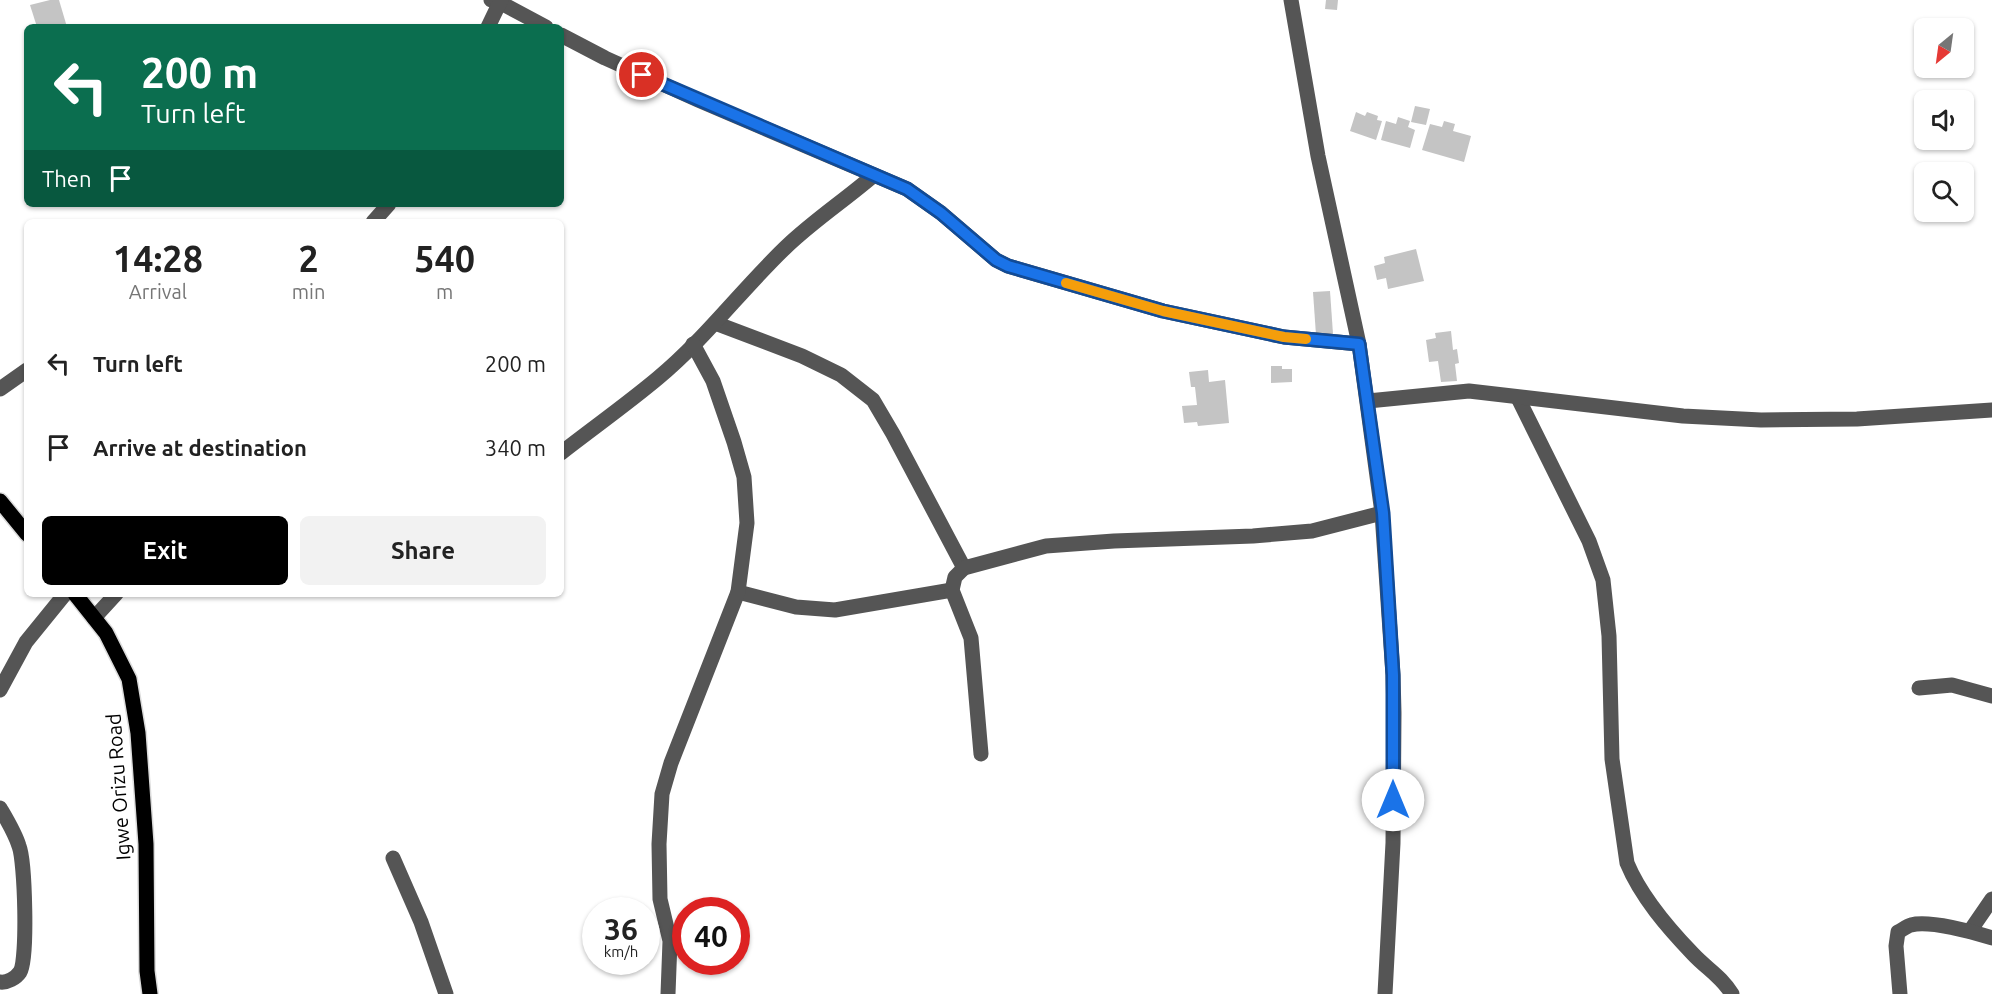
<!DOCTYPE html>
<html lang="en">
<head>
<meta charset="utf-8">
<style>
  body { margin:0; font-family:Ubuntu,sans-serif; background:#f2f2f2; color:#222; height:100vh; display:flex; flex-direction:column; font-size:22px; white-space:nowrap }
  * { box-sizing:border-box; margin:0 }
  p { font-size:20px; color:#767676 }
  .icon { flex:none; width:33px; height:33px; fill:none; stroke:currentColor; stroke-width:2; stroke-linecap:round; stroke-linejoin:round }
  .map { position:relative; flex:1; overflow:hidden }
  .panel { position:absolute; left:24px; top:219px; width:540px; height:378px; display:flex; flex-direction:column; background:#fff; border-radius:9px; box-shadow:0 2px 4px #0004 }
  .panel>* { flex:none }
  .top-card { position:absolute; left:24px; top:24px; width:540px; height:183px; border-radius:9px; box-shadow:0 2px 4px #0004; background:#0b6e4f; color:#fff; overflow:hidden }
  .needle { width:39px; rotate:209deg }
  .fabs { position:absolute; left:1914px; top:18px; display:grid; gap:12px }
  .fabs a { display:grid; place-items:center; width:60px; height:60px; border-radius:9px; background:#fff; box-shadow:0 2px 4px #0004; font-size:30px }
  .speed { position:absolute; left:582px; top:897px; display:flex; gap:12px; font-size:30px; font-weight:700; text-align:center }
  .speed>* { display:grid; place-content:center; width:78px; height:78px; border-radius:50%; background:#fff; box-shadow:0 2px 4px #0004; line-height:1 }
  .speed small { font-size:15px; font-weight:400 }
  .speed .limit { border:9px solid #d22; background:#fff; color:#111 }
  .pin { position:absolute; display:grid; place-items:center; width:51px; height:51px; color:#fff; margin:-26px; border:3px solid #fff; border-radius:50%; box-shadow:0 2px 6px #0007 }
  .me { position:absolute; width:66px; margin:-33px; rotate:0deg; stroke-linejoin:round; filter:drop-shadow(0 0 4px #0008) }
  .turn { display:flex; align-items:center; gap:21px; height:126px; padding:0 18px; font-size:27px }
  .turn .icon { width:78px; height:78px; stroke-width:2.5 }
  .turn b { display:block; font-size:42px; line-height:51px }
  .then { display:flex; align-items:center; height:57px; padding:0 18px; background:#0003; gap:12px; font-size:22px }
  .eta { display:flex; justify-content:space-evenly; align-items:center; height:102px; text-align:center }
  .eta b { font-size:36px; font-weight:600; line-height:42px }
  .cta { display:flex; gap:12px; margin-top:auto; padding:12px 18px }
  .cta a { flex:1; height:69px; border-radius:9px; background:#000; color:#fff; font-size:24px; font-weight:600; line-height:69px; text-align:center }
  .cta a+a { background:#f2f2f2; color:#222 }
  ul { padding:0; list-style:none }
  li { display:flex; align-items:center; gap:18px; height:84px; padding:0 18px }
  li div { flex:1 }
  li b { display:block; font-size:22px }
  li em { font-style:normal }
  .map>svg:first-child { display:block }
  .building { fill:#c4c4c4 }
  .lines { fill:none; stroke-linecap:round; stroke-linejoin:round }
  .major-casing { stroke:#dbdbdb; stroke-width:18 }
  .minor { stroke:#555; stroke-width:15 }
  .major { stroke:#000; stroke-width:15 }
  .route-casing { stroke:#114b97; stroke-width:15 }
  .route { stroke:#1a73e8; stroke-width:10 }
  .slow { stroke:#f59e0b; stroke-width:10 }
  .labels { text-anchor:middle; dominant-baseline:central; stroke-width:6; stroke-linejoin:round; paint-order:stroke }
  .street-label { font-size:20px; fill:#000; stroke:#fff }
</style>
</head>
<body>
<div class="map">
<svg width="1992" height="994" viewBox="0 0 1992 994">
  <rect width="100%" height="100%" fill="#fff"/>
  <g class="building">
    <path d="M50 0H59L67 27H37L30 5Z"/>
    <path d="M1326 0H1338L1337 10 1325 9Z"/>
    <path d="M1415 106 1430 109 1426 125 1411 122Z"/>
    <path d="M1356 112 1365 116 1367 112 1378 116 1377 120 1382 121 1376 140 1350 131Z"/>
    <path d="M1398 117 1410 121 1408 127 1415 130 1410 148 1381 140 1386 121 1396 124Z"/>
    <path d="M1444 121 1455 124 1453 131 1471 136 1464 162 1422 150 1430 124 1442 127Z"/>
    <path d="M1416 249 1424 281 1388 289 1386 278 1377 280 1374 266 1385 263 1384 257Z"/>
    <path d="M1330 291 1333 334 1316 335 1313 292Z"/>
    <path d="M1451 331 1453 350 1457 349 1459 363 1455 364 1457 381 1441 382 1438 361 1429 362 1426 340 1436 338 1435 333Z"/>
    <path d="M1271 366H1282V369H1292V382L1271 383Z"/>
    <path d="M1208 370 1209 382 1225 380 1229 423 1198 426 1197 422 1184 423 1182 406 1197 405 1195 387H1191L1189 372Z"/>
  </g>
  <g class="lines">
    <defs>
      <g id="major">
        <path d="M0 501 27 534"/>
        <path d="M75 594 106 633 129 679 138 733 146 844 147 971 150 994"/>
      </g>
    </defs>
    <use href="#major" class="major-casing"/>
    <g class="minor">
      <path d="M491 0 499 2 546 27"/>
      <path d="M1291 0 1318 156 1359 344 1382 513 1393 675 1394 713 1393 843 1385 994"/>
      <path d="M488 27 501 0"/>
      <path d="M561 35 605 58 698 100 907 189 941 213 996 260 1008 266 1163 311 1284 337 1359 344"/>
      <path d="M373 222 389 204"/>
      <path d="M715 323 802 356 841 375 873 400 893 434 964 568"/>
      <path d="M0 389 27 370"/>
      <path d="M1518 398 1589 541 1603 580 1609 636 1612 759 1627 863C1641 897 1668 928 1693 954 1707 969 1721 976 1732 994"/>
      <path d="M1368 401 1469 391 1683 416 1761 420 1857 419 1992 410"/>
      <path d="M561 453C593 428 627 404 658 378 705 339 742 289 786 247 813 221 845 200 874 175"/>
      <path d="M738 592 796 607 835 610 952 590"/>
      <path d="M94 618 116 594"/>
      <path d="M1919 688 1952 685 1992 696"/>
      <path d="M0 690 26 642 65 594"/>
      <path d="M981 754 971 638 952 590 955 577 964 568 1046 546 1114 541 1253 536 1312 531 1382 513"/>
      <path d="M0 808C7 820 15 833 19 846 25 861 28 960 20 972 16 978 7 983 0 982"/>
      <path d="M393 858 421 922 446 994"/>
      <path d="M1970 931 1992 899"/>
      <path d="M668 994 670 941 660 899 659 844 662 794 671 763 738 592 747 523 744 477 734 442 713 381 693 344"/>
      <path d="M1900 994 1896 946 1898 932C1902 930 1907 926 1911 925 1929 920 1974 932 1992 938"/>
    </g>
    <use href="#major" class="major"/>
  </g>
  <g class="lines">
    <defs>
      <path id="route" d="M642 75 907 189 941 213 996 260 1008 266 1163 311 1284 337 1359 344 1383 513 1393 675V800"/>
    </defs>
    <use href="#route" class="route-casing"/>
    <use href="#route" class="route"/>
    <path class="slow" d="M1066 283 1163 311 1284 337 1306 339"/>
  </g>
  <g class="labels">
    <g class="street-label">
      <text transform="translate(118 787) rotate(-94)">Igwe Orizu Road</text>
    </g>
  </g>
</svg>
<div class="fabs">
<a><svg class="needle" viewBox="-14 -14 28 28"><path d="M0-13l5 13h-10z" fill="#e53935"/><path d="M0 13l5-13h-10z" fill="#767676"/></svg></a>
<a><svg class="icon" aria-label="sound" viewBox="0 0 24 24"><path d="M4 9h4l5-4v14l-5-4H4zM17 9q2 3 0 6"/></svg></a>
<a><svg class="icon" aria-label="search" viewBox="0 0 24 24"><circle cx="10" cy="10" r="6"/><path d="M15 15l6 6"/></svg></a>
</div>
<div class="speed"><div>36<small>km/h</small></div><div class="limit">40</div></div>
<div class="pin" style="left:642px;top:75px;background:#d93025"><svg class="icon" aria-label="arrive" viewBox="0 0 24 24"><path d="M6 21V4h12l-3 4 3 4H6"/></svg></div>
<svg class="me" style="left:1393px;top:800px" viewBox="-20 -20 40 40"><circle r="19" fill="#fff"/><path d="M0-13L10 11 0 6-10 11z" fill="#1a73e8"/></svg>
<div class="top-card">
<div class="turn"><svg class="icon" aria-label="left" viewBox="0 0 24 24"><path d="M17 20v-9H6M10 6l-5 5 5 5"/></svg><div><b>200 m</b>Turn left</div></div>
<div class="then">Then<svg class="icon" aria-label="arrive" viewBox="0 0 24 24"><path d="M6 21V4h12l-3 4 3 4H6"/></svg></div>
</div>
<section class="panel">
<div class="eta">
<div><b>14:28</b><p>Arrival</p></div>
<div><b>2</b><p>min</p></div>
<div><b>540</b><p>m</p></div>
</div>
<ul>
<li><svg class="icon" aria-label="left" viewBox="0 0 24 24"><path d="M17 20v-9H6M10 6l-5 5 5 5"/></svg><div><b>Turn left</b></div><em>200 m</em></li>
<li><svg class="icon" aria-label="arrive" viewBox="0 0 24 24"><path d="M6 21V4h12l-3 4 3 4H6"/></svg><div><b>Arrive at destination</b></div><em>340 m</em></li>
</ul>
<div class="cta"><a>Exit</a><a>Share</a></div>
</section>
</div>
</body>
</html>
